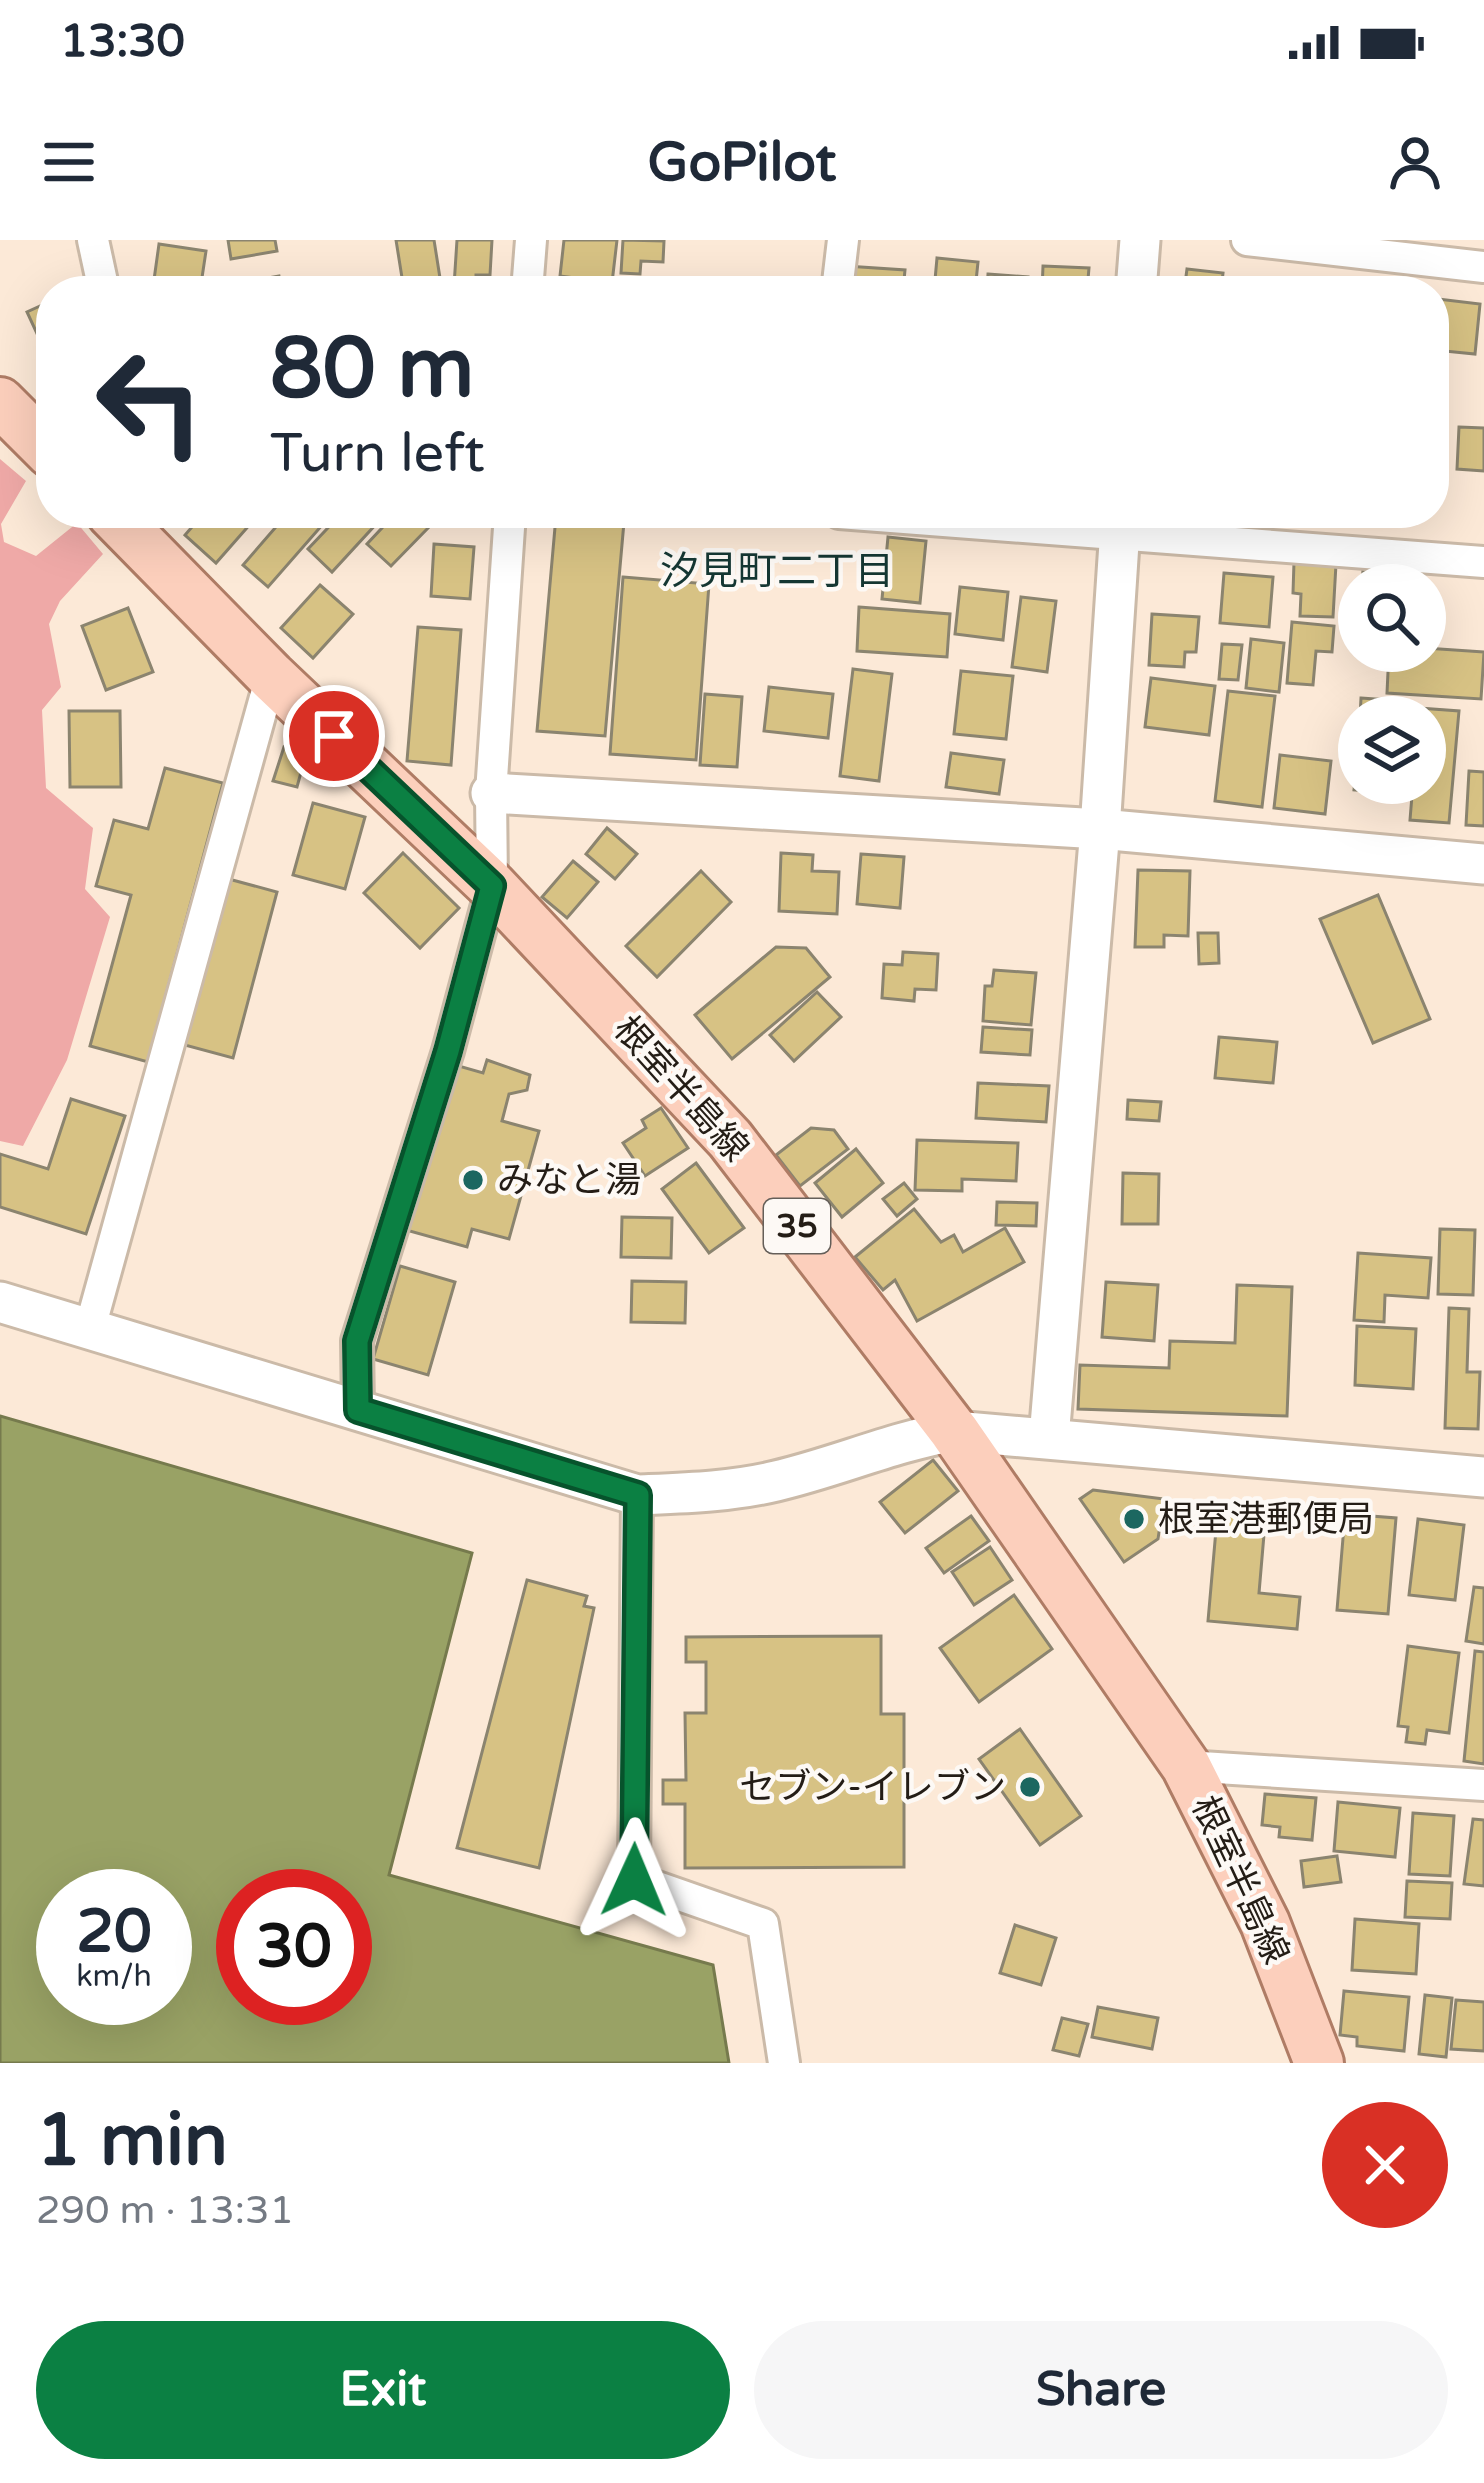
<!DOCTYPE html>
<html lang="en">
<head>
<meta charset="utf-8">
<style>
  body { margin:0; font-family:"Varela Round","Noto Sans JP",sans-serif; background:#f6f6f7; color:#1f2937; height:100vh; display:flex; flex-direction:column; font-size:45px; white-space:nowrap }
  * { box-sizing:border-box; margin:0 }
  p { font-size:39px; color:#747a83 }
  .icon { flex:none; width:66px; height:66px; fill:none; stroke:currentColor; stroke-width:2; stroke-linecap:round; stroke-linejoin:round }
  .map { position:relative; height:1823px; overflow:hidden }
  .drawer { display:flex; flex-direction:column; background:#fff; flex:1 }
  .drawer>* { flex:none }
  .top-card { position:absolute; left:36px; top:36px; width:1413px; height:252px; border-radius:48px; box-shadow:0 12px 48px #0002; background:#fff; color:#1f2937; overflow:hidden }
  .buttons { position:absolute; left:1338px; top:324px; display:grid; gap:24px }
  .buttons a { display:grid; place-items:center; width:108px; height:108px; border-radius:50%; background:#fff; box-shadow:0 12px 48px #0002; font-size:60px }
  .speed { position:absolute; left:36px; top:1629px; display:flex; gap:24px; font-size:60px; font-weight:700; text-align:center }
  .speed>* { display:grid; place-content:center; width:156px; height:156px; border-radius:50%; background:#fff; box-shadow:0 12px 48px #0002; line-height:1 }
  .speed small { font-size:30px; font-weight:400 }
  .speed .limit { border:18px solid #d22; background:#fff; color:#111 }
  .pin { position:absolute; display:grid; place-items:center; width:102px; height:102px; color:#fff; margin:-51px; border:6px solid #fff; border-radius:50%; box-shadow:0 3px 12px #0007 }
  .me { position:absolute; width:132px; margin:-66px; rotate:1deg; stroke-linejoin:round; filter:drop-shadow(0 0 9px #0008) }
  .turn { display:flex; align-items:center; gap:42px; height:252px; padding:0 36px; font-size:54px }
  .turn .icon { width:156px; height:156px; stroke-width:2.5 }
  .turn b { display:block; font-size:84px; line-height:102px }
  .round { display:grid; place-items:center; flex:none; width:126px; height:126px; border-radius:63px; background:#f6f6f7 }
  .head { display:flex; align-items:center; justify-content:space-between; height:204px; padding:0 36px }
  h1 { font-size:72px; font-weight:800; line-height:90px }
  .primary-button { display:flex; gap:24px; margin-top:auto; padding:24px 36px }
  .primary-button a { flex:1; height:138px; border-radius:72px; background:#0b8043; color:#fff; font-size:48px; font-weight:800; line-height:138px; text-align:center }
  .primary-button a+a { background:#f6f6f7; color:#1f2937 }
  .status { display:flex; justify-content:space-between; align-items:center; height:84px; padding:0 60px; background:#fff; direction:ltr }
  .status svg { height:33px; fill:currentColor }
  header { display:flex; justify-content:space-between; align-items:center; height:156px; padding:0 36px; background:#fff; font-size:54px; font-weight:800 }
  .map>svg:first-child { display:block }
  .forest { fill:#efa9a7 }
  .water { fill:#99a265; stroke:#767a4d; stroke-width:3; fill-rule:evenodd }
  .building { fill:#d7c284; stroke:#8b846f; stroke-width:3 }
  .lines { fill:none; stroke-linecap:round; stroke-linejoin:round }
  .minor-casing { stroke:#cbbaa8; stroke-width:36 }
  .tertiary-casing { stroke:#cbbaa8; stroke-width:45 }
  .primary-casing { stroke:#af7c65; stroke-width:54 }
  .minor { stroke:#fff; stroke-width:30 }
  .tertiary { stroke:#fff; stroke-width:39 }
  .primary { stroke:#fccfbc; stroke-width:48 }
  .route-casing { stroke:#07532c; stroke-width:30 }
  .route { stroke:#0b8043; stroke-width:21 }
  .poi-dot { fill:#1c6760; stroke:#fdf9f5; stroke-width:4.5 }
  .labels { text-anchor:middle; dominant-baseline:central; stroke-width:9; stroke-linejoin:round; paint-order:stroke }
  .shield { fill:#fdf9f5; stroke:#655f59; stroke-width:3 }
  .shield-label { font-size:33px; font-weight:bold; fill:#241d16 }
  .street-label { font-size:36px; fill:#241d16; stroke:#fdf9f5 }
  .poi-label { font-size:36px; fill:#241d16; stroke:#fdf9f5; text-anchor:start }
  .neighbourhood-label { font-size:39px; fill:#153733; stroke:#fdf9f5 }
</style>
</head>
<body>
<div class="status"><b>13:30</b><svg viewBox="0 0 49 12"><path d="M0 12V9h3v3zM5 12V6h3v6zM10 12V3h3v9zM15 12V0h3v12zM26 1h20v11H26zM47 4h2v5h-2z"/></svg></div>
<header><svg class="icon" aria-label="menu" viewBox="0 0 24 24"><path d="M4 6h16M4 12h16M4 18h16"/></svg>GoPilot<svg class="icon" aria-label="person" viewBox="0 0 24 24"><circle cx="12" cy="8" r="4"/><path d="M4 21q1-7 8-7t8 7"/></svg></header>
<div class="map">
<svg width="1484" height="1823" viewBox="0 0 1484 1823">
  <rect width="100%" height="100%" fill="#fce9d7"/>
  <path class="forest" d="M0 219 26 241 1 284 4 302 36 316 77 283 103 314 60 361 49 384 61 447 42 470 46 548 93 588 85 649 110 677 67 820 23 906 0 901Z"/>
  <path class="water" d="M0 1176 472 1313 389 1635 713 1725 729 1823H0ZM63 1656H165V1758H63ZM243 1656H345V1758H243Z"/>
  <g class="building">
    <path d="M228 0H275L277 11 231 19Z"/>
    <path d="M396 0H434L440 38 403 44Z"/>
    <path d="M457 0H492L490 35H476V47L454 46Z"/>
    <path d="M564 0H617L612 43 560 36Z"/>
    <path d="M623 0 664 1 663 22 641 21 640 34 621 33Z"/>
    <path d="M159 4 206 11 200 51 153 47Z"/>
    <path d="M937 18 978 22 975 51H934Z"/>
    <path d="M846 26 905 30 903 51H844Z"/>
    <path d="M1043 26 1089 28 1087 51H1042Z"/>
    <path d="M1187 29 1223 33 1221 51H1184Z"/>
    <path d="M988 34 1028 37 1027 51H987Z"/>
    <path d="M279 36 282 51H248L246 42Z"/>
    <path d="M1438 59 1480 64 1475 114 1434 110Z"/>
    <path d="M51 61V109L45 111 27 72Z"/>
    <path d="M1459 187 1484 188V231L1457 229Z"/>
    <path d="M204 273H260L216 323 185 295Z"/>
    <path d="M288 273H312L324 283 268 347 243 325Z"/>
    <path d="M342 273H368L378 282 332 332 308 309Z"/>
    <path d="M396 273H413L428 288 391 326 367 304Z"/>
    <path d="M556 276 624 282 605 496 537 491Z"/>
    <path d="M888 297 926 301 920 363 882 359Z"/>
    <path d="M434 304 474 307 470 359 431 356Z"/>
    <path d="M1294 322 1336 324 1333 377 1300 376 1301 354 1293 353Z"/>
    <path d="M1363 330 1409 335 1408 345H1362Z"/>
    <path d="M1224 333 1273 337 1269 387 1220 383Z"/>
    <path d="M623 337 709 344 696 520 610 514Z"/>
    <path d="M320 345 353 374 313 418 281 388Z"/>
    <path d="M960 347 1008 352 1003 400 955 394Z"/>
    <path d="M1021 357 1056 361 1047 432 1012 427Z"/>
    <path d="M859 367 950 374 947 417 857 411Z"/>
    <path d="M128 368 153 432 106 450 82 386Z"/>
    <path d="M1152 374 1199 377 1196 412H1185L1184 427 1149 425Z"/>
    <path d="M1292 382 1334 386 1332 412 1316 411 1313 445 1287 443Z"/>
    <path d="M418 387 461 390 451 525 407 521Z"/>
    <path d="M1251 399 1284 403 1279 452 1246 448Z"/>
    <path d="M1222 404 1242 405 1238 440 1219 439Z"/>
    <path d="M1425 408 1484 412 1481 459 1387 453 1389 411H1425Z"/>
    <path d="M853 429 892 434 879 541 840 536Z"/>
    <path d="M961 431 1013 436 1006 499 954 494Z"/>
    <path d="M1151 438 1215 446 1209 495 1145 487Z"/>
    <path d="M769 447 833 454 828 498 764 491Z"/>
    <path d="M1228 451 1275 456 1262 567 1215 561Z"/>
    <path d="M705 454 742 457 737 527 700 525Z"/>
    <path d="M1361 458 1402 461 1400 477H1360Z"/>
    <path d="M1419 468 1459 471 1449 583 1410 580 1413 543H1425V477H1418Z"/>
    <path d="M69 471H120L121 547H70Z"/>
    <path d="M284 507 306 514 297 547 273 541Z"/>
    <path d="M1358 509 1359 543H1389L1388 553 1354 550Z"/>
    <path d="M951 513 1004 520 999 554 946 547Z"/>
    <path d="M1280 515 1331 521 1325 574 1274 568Z"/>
    <path d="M165 528 223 543 148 822 90 806 131 655 96 646 114 580 148 589Z"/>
    <path d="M1469 531 1484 532V586L1466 585Z"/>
    <path d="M313 563 365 577 345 649 293 635Z"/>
    <path d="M607 588 637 614 615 639 586 614Z"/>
    <path d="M403 613 459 668 420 708 364 653Z"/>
    <path d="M781 613 813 615 812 631 839 632 837 674 779 671Z"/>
    <path d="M861 614 904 617 900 668 857 664Z"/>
    <path d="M573 621 598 642 567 678 542 657Z"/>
    <path d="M1138 630 1190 631 1188 696 1164 695V707H1135Z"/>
    <path d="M701 631 731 662 657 737 626 706Z"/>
    <path d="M225 638 277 652 233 818 181 804Z"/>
    <path d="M1378 655 1430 779 1373 803 1320 679Z"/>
    <path d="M1198 693H1218L1219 723 1199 724Z"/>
    <path d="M776 707 806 708 830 737 732 819 695 775Z"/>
    <path d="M903 712 938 714 936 750 915 749 914 761 882 758 884 724 902 725Z"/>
    <path d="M994 730 1036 733 1031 785 983 781 985 746H992Z"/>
    <path d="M817 752 841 777 794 821 770 795Z"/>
    <path d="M983 787 1032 790 1030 815 981 812Z"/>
    <path d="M1219 797 1277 802 1273 843 1215 838Z"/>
    <path d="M487 820 530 835 527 850 509 854 502 881 539 891 509 999 472 989 467 1007 406 990 452 824 483 833Z"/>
    <path d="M978 843 1049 846 1046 882 976 878Z"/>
    <path d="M71 859 125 876 86 994 0 967V914L48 929Z"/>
    <path d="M1128 860 1161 862 1159 881 1127 879Z"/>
    <path d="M661 868 688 908 645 936 623 903 646 888 642 880Z"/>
    <path d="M811 888 834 890 848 909 800 946 776 915Z"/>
    <path d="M917 900 1018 903 1016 941 962 939V951L915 950Z"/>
    <path d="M856 909 883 943 842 977 815 943Z"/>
    <path d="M696 923 744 988 709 1013 662 949Z"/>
    <path d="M1123 933 1159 934 1158 984H1122Z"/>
    <path d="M904 943 917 959 897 976 883 959Z"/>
    <path d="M997 962 1037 963 1036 986 996 985Z"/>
    <path d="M914 969 941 1002 954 995 963 1012 1005 988 1024 1022 917 1081 895 1040 883 1050 855 1017Z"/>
    <path d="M622 977 672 978 671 1018 621 1017Z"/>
    <path d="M1440 989 1475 990 1473 1055 1438 1054Z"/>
    <path d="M1358 1013 1431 1018 1428 1058 1385 1055 1384 1082 1354 1080Z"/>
    <path d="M400 1026 455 1042 428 1135 373 1119Z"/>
    <path d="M632 1041 686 1042 685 1083 631 1082Z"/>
    <path d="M1106 1042 1158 1045 1154 1101 1102 1097Z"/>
    <path d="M1237 1045 1292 1047 1287 1176 1078 1169 1080 1125 1169 1128 1170 1101 1235 1103Z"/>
    <path d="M1449 1068 1469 1069 1467 1132H1480L1478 1189 1445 1188Z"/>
    <path d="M1357 1086 1416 1089 1413 1149 1355 1145Z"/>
    <path d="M933 1220 958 1251 905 1293 880 1262Z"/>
    <path d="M1093 1250 1164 1259 1158 1299 1124 1322 1080 1259Z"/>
    <path d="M1218 1267 1266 1271 1259 1353 1300 1357 1297 1389 1208 1381Z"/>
    <path d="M1345 1274 1396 1278 1388 1374 1337 1370Z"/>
    <path d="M971 1276 989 1301 944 1333 926 1308Z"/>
    <path d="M1418 1279 1464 1285 1455 1360 1409 1355Z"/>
    <path d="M990 1307 1012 1340 974 1365 952 1332Z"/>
    <path d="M527 1340 587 1356 584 1366 594 1368 539 1628 457 1608Z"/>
    <path d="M1474 1347 1484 1348V1404L1466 1401Z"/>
    <path d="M1014 1355 1052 1409 979 1462 940 1408Z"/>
    <path d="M881 1396V1474H904V1627L685 1628V1564H663V1540H686L685 1473H706V1422H686V1397Z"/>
    <path d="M1408 1406 1459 1413 1449 1493 1427 1490 1425 1504 1406 1502 1408 1487 1398 1486Z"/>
    <path d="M1475 1411 1484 1412V1524L1464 1521Z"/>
    <path d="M1020 1489 1081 1576 1040 1605 979 1519Z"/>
    <path d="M1265 1554 1316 1558 1312 1600 1279 1597 1280 1587 1262 1585Z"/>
    <path d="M1338 1562 1400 1568 1395 1617 1334 1611Z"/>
    <path d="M1413 1573 1454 1576 1450 1636 1409 1634Z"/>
    <path d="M1473 1579 1484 1580V1646L1464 1644Z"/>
    <path d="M1337 1616 1341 1642 1304 1647 1301 1621Z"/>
    <path d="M1407 1641 1452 1643 1450 1679 1405 1677Z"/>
    <path d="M1355 1679 1419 1684 1416 1734 1352 1730Z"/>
    <path d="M1015 1685 1056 1698 1041 1745 1000 1733Z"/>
    <path d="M1344 1751 1409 1757 1404 1811 1357 1806V1797L1340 1795Z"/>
    <path d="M1425 1755 1452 1758 1446 1817 1419 1814Z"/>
    <path d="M1456 1760 1484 1762V1811L1451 1809Z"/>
    <path d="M1098 1767 1158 1778 1152 1809 1092 1797Z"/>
    <path d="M1062 1778 1088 1784 1079 1816 1053 1810Z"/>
  </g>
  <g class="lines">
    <defs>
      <g id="minor">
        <path d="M93 0 104 51"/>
        <path d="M1247 0 1484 27"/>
        <path d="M527 51 531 0"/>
        <path d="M837 51 843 0"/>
        <path d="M839 273 1484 322"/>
        <path d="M90 1088 271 436"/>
        <path d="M358 1170 357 1101 448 811 492 646 491 553 510 273"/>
        <path d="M637 1255 634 1639 763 1684 784 1823"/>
        <path d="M1186 1526 1484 1545"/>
      </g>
      <g id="tertiary">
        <path d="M1136 51 1140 0"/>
        <path d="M491 553 1100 589 1484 624"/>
        <path d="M0 1062 637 1255C684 1253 730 1252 776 1241 836 1227 892 1202 954 1191L1484 1237"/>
        <path d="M1049 1198 1100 589 1121 273"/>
      </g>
      <g id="primary">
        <path d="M0 162 51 213"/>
        <path d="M111 273 271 436 492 646 730 899 954 1191 1186 1526 1265 1683 1319 1823"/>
      </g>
    </defs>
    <use href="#minor" class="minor-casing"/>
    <use href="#tertiary" class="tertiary-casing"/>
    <use href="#primary" class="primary-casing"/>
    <use href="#minor" class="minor"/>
    <use href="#tertiary" class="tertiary"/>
    <use href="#primary" class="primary"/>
  </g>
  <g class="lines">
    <defs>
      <path id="route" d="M334 496 492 646 448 811 357 1101 358 1170 638 1255 634 1640"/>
    </defs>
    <use href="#route" class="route-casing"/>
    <use href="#route" class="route"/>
  </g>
  <g class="poi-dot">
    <circle cx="473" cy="940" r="12"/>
    <circle cx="1134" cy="1279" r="12"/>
    <circle cx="1030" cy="1547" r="12"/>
  </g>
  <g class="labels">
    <rect class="shield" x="764" y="959" width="66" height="54" rx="9"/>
    <g class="shield-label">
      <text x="797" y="986">35</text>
    </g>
    <g class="street-label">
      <text transform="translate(681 849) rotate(48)">根室半島線</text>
      <text transform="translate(1240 1640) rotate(65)">根室半島線</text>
    </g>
    <g class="poi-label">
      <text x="497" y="940">みなと湯</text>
      <text x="1158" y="1279">根室港郵便局</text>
      <text x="1006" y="1547" text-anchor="end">セブン-イレブン</text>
    </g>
    <g class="neighbourhood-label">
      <text x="777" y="331">汐見町二丁目</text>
    </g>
  </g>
</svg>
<div class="buttons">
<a><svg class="icon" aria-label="search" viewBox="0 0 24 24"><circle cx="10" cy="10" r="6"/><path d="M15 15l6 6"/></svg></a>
<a><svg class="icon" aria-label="layers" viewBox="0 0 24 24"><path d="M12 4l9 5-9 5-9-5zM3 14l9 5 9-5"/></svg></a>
</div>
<div class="speed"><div>20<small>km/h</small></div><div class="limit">30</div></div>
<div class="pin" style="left:334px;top:496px;background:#d93025"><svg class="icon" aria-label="arrive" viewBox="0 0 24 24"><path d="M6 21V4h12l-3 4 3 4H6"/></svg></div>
<svg class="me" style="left:634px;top:1640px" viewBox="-20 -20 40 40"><path d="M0-17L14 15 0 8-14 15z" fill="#0b8043" stroke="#fff" stroke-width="4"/></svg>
<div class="top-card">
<div class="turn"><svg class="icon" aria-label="left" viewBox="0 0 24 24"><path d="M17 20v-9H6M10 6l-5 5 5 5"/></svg><div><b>80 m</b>Turn left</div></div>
</div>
</div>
<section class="drawer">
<div class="head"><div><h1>1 min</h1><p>290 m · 13:31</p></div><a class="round" style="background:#d93025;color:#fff"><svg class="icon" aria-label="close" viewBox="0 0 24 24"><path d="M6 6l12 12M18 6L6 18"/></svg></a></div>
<div class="primary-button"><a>Exit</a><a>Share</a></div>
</section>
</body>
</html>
